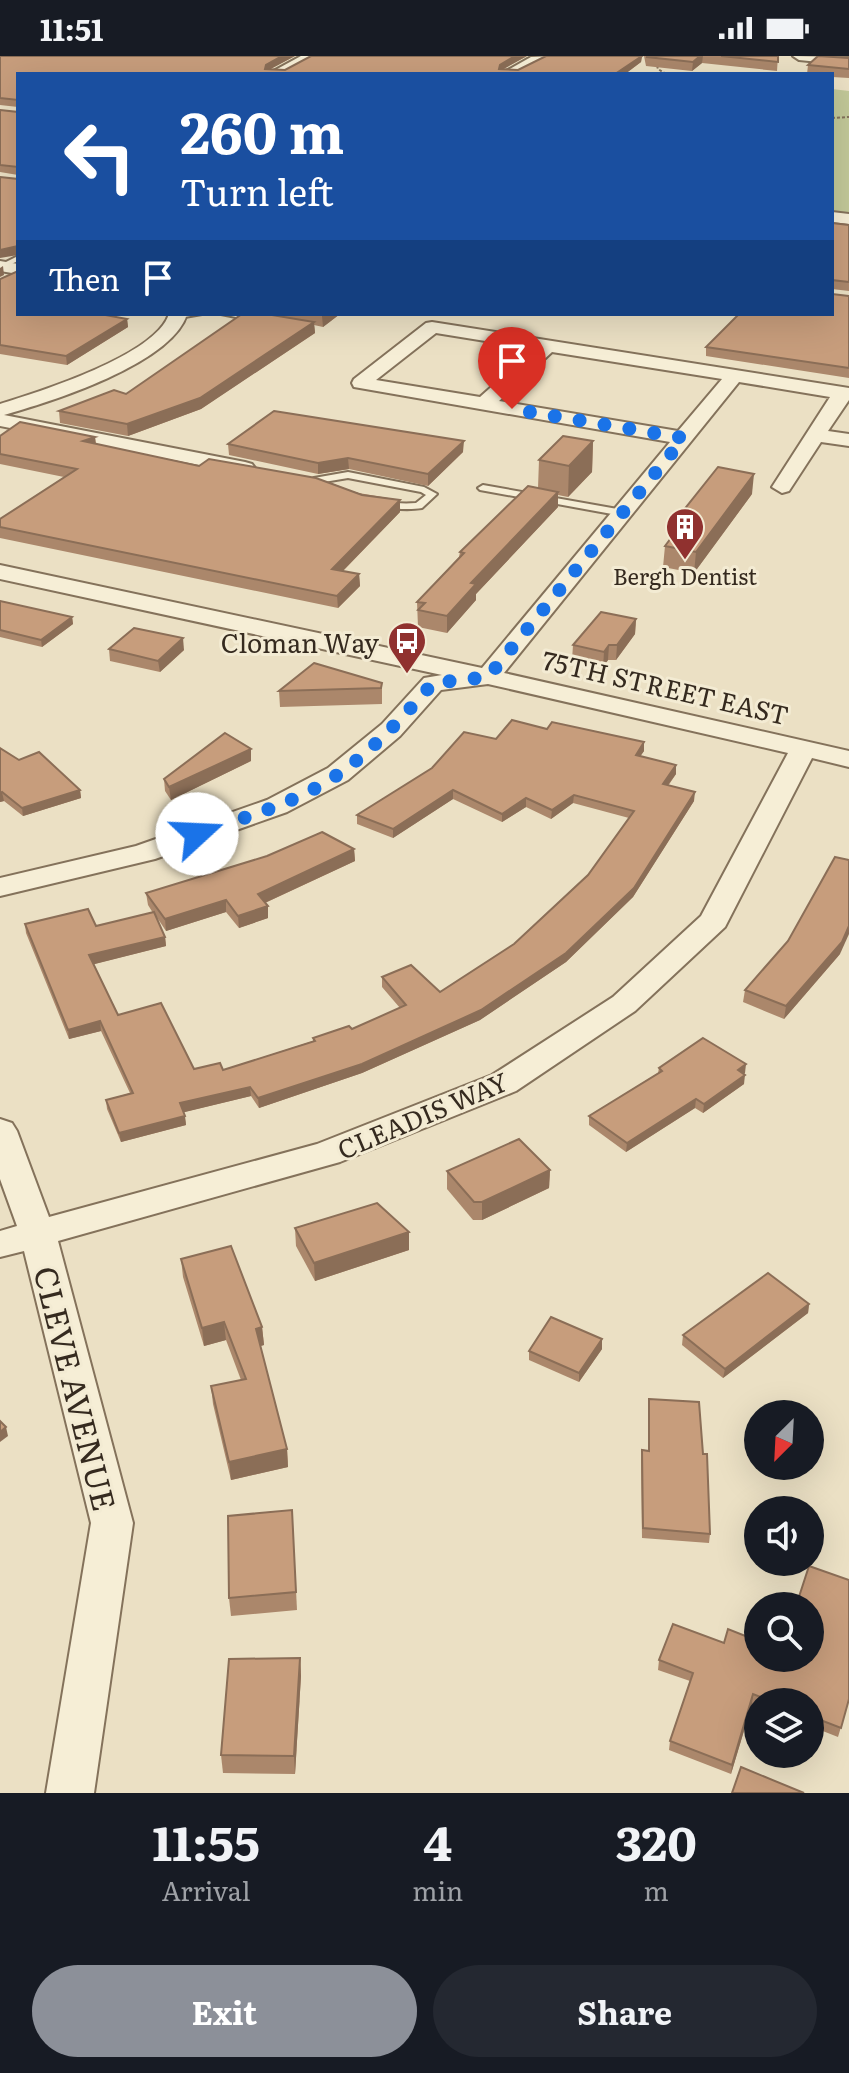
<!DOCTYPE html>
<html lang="en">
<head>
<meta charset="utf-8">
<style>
  body { margin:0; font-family:Literata,serif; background:#242831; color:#f1f3f6; height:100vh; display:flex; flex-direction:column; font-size:30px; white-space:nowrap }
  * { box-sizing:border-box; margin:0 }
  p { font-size:26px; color:#9ea1a6 }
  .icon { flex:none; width:44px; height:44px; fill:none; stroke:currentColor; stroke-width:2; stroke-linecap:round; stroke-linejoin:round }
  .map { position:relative; height:1737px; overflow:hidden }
  .details { display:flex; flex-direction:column; background:#171b24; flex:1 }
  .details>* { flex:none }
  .guide { position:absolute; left:16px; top:16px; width:818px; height:244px; border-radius:0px; box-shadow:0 8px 32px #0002; background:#1a4fa0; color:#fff; overflow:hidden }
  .needle { width:52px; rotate:204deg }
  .fabs { position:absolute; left:744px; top:1344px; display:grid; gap:16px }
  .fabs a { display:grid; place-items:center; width:80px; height:80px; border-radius:50%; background:#171b24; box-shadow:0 8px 32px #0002; font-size:40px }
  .pin { position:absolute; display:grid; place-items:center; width:68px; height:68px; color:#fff; margin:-82px -34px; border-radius:50% 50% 50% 0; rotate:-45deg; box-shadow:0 0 8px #0007 }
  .pin .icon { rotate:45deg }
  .me { position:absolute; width:88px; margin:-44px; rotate:70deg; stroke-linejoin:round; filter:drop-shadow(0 0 6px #0008) }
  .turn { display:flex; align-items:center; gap:28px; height:168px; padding:0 32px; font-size:36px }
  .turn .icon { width:104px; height:104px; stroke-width:2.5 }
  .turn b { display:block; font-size:56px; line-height:68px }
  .then { display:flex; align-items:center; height:76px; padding:0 32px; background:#0003; gap:16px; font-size:30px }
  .eta { display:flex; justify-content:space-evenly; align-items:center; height:136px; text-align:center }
  .eta b { font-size:48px; font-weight:700; line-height:56px }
  .button { display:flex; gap:16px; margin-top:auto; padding:16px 32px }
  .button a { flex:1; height:92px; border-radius:48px; background:#8c9099; color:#fff; font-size:32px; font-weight:700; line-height:92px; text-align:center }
  .button a+a { background:#242831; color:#f1f3f6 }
  .status { display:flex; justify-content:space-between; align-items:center; height:56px; padding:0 40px; background:#171b24; direction:ltr }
  .status svg { height:22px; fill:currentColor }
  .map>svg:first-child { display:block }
  .green { fill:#c2c898 }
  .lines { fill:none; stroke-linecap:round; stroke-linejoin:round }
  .service-casing { stroke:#84725b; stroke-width:4 }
  .minor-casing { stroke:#84725b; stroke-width:4 }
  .path { stroke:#84725b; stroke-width:2; stroke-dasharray:3 2; stroke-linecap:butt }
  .service { fill:#f6eed6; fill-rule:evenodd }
  .minor { fill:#f6eed6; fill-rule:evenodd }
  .wall { fill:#ab876b }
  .shaded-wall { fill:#8b6e57 }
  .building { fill:#c79d7c; stroke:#8b6e57; stroke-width:2 }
  .route { stroke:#1a73e8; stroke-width:14; stroke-dasharray:0 25.2 }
  .labels { text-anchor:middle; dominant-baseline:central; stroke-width:6; stroke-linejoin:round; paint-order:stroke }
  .far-poi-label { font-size:22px; fill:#352a1f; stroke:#f3ebd3 }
  .poi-label { font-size:26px; fill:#352a1f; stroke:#f3ebd3; text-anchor:end }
  .street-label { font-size:26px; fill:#352a1f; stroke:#f3ebd3 }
  .near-street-label { font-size:32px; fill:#352a1f; stroke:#f3ebd3 }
</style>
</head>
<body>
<div class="status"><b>11:51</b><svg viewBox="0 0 49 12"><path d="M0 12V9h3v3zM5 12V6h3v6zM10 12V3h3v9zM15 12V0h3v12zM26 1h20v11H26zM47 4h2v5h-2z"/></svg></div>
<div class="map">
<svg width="849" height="1737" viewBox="0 0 849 1737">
  <rect width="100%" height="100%" fill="#ebe0c4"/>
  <path class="green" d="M832 33 849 35V159L832 157Z"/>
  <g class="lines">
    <defs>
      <g id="service">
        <path d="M18 200V205L0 213V209Z"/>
        <path d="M177 258H202L179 262 175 260Z"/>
        <path d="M221 258H240L260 263 256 265Z"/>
        <path d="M348 416 424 431 437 438 422 452C392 457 333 443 309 425L314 422ZM348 422 421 436 426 439 416 447C385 450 352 438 324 426Z"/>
        <path d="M483 429 623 454 628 457 623 460 480 434 478 432Z"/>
      </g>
      <g id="minor">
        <path d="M301 0H317L284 18H268Z"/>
        <path d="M557 0 517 18H501L531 1Z"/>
        <path d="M793 0 849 1V9L799 4Z"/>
        <path d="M832 156 849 158V168L832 166Z"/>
        <path d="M0 205 18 208V218L0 215Z"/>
        <path d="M169 258H187C172 308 50 346 4 359L245 406 252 408 255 412 252 416 245 418 0 370V348C39 336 156 299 169 258Z"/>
        <path d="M432 266 849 332V344L828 375 849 378V390L821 386 789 435 782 437 772 431 830 341 739 326 504 617 849 695V711L812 702 725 871 635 955 516 1035 340 1106 58 1185 133 1467 94 1737H46L91 1467 24 1195 0 1201V1175L17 1170 0 1123V1063L12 1067 17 1075 49 1161 317 1088 492 1019 613 941 701 860 788 697 488 628 441 634 400 680 348 724 287 756 155 803 0 840V822L136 790 267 744 328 712 382 668 424 622 442 619 0 523V509L482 612 670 386 354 331 352 327 354 323 426 267ZM436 277 534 293 480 341 376 324ZM552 296 722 323 678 375 499 345Z"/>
      </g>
    </defs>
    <use href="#service" class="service-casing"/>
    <use href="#minor" class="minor-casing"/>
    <g class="path">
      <path d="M654 0 658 13 666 18"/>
      <path d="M832 62 849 61"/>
    </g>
    <use href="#service" class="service"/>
    <use href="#minor" class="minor"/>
  </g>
  <g class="wall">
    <path d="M0 0H295L270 13 285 14 527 0 503 13 518 14 642 0 641 6 625 18H18V51L0 49Z"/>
    <path d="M644 0H778L777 15 702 7 692 15 646 10Z"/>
    <path d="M849 2V22L832 21V18H807L808 9Z"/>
    <path d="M0 54 18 56V119L0 116Z"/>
    <path d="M832 167 849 169V235L832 233Z"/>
    <path d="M0 223 18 258 127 263 128 271 67 309 0 298Z"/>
    <path d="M849 240V322L706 300V291Z"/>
    <path d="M242 258H340L323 271 314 269 315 277 201 353 128 380 60 367 59 355 126 338Z"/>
    <path d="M0 380 95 381 96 388 199 410 400 444V456L343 515 359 518 360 530 338 552 0 482V463L64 421 0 408Z"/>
    <path d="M593 385 592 416 568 441 558 439V451L476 538V544L447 577 418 571 417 546 459 501 460 496 538 432 539 404Z"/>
    <path d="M228 388 463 396 428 430 349 413 318 418 229 399Z"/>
    <path d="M752 438 694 517 663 511 665 490 673 479 675 465Z"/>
    <path d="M0 545 72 561 73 568 42 591 0 581Z"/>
    <path d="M636 563 635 578 616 604H608L603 611 572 604 573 589Z"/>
    <path d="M109 593 184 594 160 616 110 605Z"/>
    <path d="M382 627V648L280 651 279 635Z"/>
    <path d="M547 673 644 686V695L640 700 676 709V718L668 730 694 745 633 841 566 906 480 964 362 1017 259 1052 251 1040 184 1056 186 1069 121 1086 107 1053 106 1044 130 1037 101 975 69 983 26 877 25 868 96 870 153 857 148 849 146 837 354 793 355 805 265 847 268 850V862L239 872 226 856 166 875 156 860 165 881 166 890 94 908 118 959 194 1013 223 1014 313 985V982L352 973 400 952 382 931V921L440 936 514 888 588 819 629 762 573 747 551 763 526 751 502 766 453 743 393 782 357 768V759L496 683Z"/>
    <path d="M0 692 19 704 80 734 81 742 23 760 4 745 0 746Z"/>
    <path d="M251 705 171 744 165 735 164 723Z"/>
    <path d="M840 898 784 963 743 946 745 934Z"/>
    <path d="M659 1012 745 1017 744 1018V1028L703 1057 695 1052 626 1096 589 1069V1060L658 1017Z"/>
    <path d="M550 1114 549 1132 482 1164H473L447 1133V1115Z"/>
    <path d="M295 1172 409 1194 315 1225 296 1190Z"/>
    <path d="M181 1203 262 1271 264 1289 260 1290 287 1393 288 1411 231 1424 213 1348 211 1330 241 1324 226 1284 204 1290 183 1221Z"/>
    <path d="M809 1248 808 1257 723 1322 682 1289 683 1279Z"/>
    <path d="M602 1283V1293L579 1326 529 1304V1295Z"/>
    <path d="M649 1343 703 1398 710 1478 709 1487 642 1482 641 1404 642 1394 648 1395Z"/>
    <path d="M292 1454 297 1554 231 1560 229 1542Z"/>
    <path d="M300 1602 301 1620 295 1718 223 1717 221 1699Z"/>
    <path d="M659 1604 849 1644 838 1681 810 1670V1646H758V1650L752 1648 731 1718 669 1694 670 1685 690 1625 658 1614Z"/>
  </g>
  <g class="shaded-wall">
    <path d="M282 0H295L267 15 266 18V9Z"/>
    <path d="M515 0H527L500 15 499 18 500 9Z"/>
    <path d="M642 0 641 6 625 18H615Z"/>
    <path d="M700 0H703L702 7 692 15 693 6Z"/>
    <path d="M18 190V199L0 202V194Z"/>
    <path d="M3 210 4 219 0 221V212Z"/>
    <path d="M326 258H340L323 271 322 260Z"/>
    <path d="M127 263 128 271 67 309 66 300Z"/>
    <path d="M314 266 315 277 201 353 128 380 127 368Z"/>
    <path d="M95 381 96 392 83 385Z"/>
    <path d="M464 385 463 396 428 430V418Z"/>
    <path d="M593 385 592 416 568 441 569 410Z"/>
    <path d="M348 402 349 413 318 418V407Z"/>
    <path d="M754 418 752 438 694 517 696 496Z"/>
    <path d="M558 436V451L476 538V544L447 577V560L471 527Z"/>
    <path d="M400 444V456L333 525 332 513Z"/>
    <path d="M359 518 360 530 338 552 337 540Z"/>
    <path d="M72 561 73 568 42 591 41 584Z"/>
    <path d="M636 563 635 578 616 604 617 589Z"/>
    <path d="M183 582 184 594 160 616 158 605Z"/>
    <path d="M609 589 608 604 603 611 604 596Z"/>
    <path d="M644 686V695L635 708 636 699Z"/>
    <path d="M251 693V705L171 744 169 731Z"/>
    <path d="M676 709V718L662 737 663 728Z"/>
    <path d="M80 734 81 742 23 760 22 752Z"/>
    <path d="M453 734V743L393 782V773Z"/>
    <path d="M2 736 4 745 0 746V737Z"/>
    <path d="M695 736 694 745 633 841 566 906 480 964 362 1017 259 1052 258 1042 481 954Z"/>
    <path d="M574 739 573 747 551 763 552 754Z"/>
    <path d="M526 742V751L502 766V758Z"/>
    <path d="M354 793 355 805 258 850V838Z"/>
    <path d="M226 844V856L166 875 165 863Z"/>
    <path d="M268 850V862L239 872 238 860Z"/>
    <path d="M849 870V878L840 898 784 963 786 950Z"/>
    <path d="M165 881 166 890 91 909 89 899Z"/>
    <path d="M100 965 101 975 69 983 68 974Z"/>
    <path d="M746 1008 745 1017 736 1023 738 1014Z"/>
    <path d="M745 1019 744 1028 703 1057 704 1048Z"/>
    <path d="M250 1031 251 1040 181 1057 180 1047Z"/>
    <path d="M696 1043 695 1052 626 1096 627 1087Z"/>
    <path d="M185 1060 186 1069 121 1086 119 1077Z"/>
    <path d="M550 1114 549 1132 482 1164V1146Z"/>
    <path d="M409 1176V1194L315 1225 314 1207Z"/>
    <path d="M809 1248 808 1257 723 1322 725 1313Z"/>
    <path d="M224 1266 226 1284 204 1290 202 1272Z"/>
    <path d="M262 1271 264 1289 257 1291 256 1273Z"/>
    <path d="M602 1283V1293L579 1326V1317Z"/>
    <path d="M6 1371 8 1380 0 1386V1376Z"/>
    <path d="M287 1393 288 1411 231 1424 229 1406Z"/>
    <path d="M300 1602 301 1620 295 1718 294 1700Z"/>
    <path d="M753 1638 752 1648 731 1718 732 1709Z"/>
  </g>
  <g class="building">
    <path d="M0 0H282L266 9 265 13 285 14 311 0H515L500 9 499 13 518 14 546 0H642L615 18H18V44L0 42Z"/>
    <path d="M647 0H700L693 6 647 1Z"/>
    <path d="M721 0H778V6Z"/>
    <path d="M818 0 849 2V13L808 9Z"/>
    <path d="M0 54 18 56V111L0 109Z"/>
    <path d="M0 121 18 123V190L0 194Z"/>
    <path d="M832 167 849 169V226L832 224Z"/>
    <path d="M18 215V258H100L127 263 66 300 0 289V223Z"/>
    <path d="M832 238 849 240V312L706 291 739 258H832Z"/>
    <path d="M242 258H266L314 266 200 342 127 368 59 355 114 334 126 338Z"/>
    <path d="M274 355 464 385 428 418 348 402 318 407 228 388Z"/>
    <path d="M20 366 95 381 83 385 199 410 209 403 316 422 362 439 400 444 332 513 359 518 337 540 0 471V463L77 413 0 398V380Z"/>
    <path d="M563 380 593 385 569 410 539 404Z"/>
    <path d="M718 411 754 418 696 496 665 490 683 466 675 465Z"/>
    <path d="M528 430 558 436 471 527 476 528 447 560 418 554 425 547 417 546 464 497 460 496Z"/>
    <path d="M0 545 72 561 41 584 0 574Z"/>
    <path d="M601 556 636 563 617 589H609L604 596 573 589Z"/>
    <path d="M134 572 183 582 158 605 109 593Z"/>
    <path d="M314 607 382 627 381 632 279 635Z"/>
    <path d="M512 664 547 673 552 666 644 686 636 699 676 709 663 728 695 736 634 832 566 897 481 954 362 1008 258 1042 250 1031 180 1047 185 1060 119 1077 106 1044 133 1037 100 965 68 974 25 868 88 853 96 870 154 856 165 881 89 899 118 959 161 947 194 1013 220 1007 223 1014 315 985 313 982 349 970 352 973 406 949 382 921 411 909 440 936 514 888 588 819 634 755 574 739 552 754 526 742 502 758 453 734 393 773 357 759 432 712 464 676 496 683Z"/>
    <path d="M225 677 251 693 169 731 164 723Z"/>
    <path d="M0 692 19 704 39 696 80 734 22 752 2 736 0 737Z"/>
    <path d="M322 776 354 793 258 838 268 850 238 860 226 844 165 863 146 837 267 800Z"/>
    <path d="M835 801 849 804V870L842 886 786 950 745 934 788 885Z"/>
    <path d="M703 982 746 1008 738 1014 745 1019 704 1048 696 1043 627 1087 589 1060 662 1015 659 1012Z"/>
    <path d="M519 1083 550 1114 482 1146H474L447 1115Z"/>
    <path d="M377 1147 409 1176 314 1207 295 1172Z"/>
    <path d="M231 1190 262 1271 256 1273 287 1393 229 1406 211 1330 246 1323 224 1266 202 1272 181 1203Z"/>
    <path d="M768 1217 809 1248 725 1313 683 1279Z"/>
    <path d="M551 1261 602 1283 579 1317 529 1295Z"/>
    <path d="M649 1343 699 1346 703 1398H707L710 1478 643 1472 642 1394 649 1395Z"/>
    <path d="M0 1365 6 1371 0 1376Z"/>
    <path d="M292 1454 296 1536 229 1542 228 1460Z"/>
    <path d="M809 1510 849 1524V1643L841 1672 810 1660V1646H773L753 1638 732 1709 670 1685 693 1617 659 1604 673 1568 724 1587 728 1573 758 1585V1602H810V1550H796Z"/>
    <path d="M300 1602 294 1700 221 1699 229 1603Z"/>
    <path d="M741 1711 804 1737H732Z"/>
  </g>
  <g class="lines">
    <path class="route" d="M197 778C245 761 298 747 340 717 375 692 404 660 433 627L488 621 684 382 512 353"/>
  </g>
  <defs>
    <symbol id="building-pin" viewBox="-11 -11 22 30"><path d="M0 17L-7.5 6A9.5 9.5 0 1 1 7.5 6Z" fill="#90312f" stroke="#f3ebd3"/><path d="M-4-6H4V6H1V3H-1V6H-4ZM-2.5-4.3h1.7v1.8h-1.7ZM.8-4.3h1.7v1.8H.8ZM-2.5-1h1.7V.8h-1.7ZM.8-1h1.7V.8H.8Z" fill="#fff"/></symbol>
    <symbol id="bus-pin" viewBox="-11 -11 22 30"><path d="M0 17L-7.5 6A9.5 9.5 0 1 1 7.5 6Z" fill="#90312f" stroke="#f3ebd3"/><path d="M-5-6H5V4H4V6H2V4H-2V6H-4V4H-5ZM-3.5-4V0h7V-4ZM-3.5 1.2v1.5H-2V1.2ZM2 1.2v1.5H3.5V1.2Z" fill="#fff"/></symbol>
  </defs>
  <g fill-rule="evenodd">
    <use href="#building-pin" x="663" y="449" width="44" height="60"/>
    <use href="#bus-pin" x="385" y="563" width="44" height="60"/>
  </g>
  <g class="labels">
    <g class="far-poi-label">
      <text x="685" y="519">Bergh Dentist</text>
    </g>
    <g class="poi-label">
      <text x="379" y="585">Cloman Way</text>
    </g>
    <g class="street-label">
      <text transform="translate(666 630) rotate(13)">75TH STREET EAST</text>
      <text transform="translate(422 1058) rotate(-23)">CLEADIS WAY</text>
    </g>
    <g class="near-street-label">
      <text transform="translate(77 1332) rotate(76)">CLEVE AVENUE</text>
    </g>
  </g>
</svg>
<div class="fabs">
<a><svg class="needle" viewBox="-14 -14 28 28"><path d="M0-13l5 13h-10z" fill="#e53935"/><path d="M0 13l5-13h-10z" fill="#9ea1a6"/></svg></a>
<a><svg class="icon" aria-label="sound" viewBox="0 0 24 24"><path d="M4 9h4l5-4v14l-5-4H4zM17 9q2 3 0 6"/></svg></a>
<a><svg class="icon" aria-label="search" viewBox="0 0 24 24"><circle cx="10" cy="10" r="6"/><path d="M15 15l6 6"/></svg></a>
<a><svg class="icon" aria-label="layers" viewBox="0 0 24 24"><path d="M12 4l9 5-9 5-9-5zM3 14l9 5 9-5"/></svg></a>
</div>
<div class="pin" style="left:512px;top:353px;background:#d93025"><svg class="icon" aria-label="arrive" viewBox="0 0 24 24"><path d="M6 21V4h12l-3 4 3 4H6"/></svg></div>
<svg class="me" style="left:197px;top:778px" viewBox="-20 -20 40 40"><circle r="19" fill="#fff"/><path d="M0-13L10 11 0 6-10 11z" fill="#1a73e8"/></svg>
<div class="guide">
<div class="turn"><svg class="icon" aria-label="left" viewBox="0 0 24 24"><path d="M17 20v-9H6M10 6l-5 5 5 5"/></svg><div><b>260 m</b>Turn left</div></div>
<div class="then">Then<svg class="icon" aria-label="arrive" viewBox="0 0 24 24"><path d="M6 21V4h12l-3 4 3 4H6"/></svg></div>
</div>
</div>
<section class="details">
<div class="eta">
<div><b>11:55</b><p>Arrival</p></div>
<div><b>4</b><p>min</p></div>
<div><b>320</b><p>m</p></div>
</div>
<div class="button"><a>Exit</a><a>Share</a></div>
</section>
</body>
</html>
